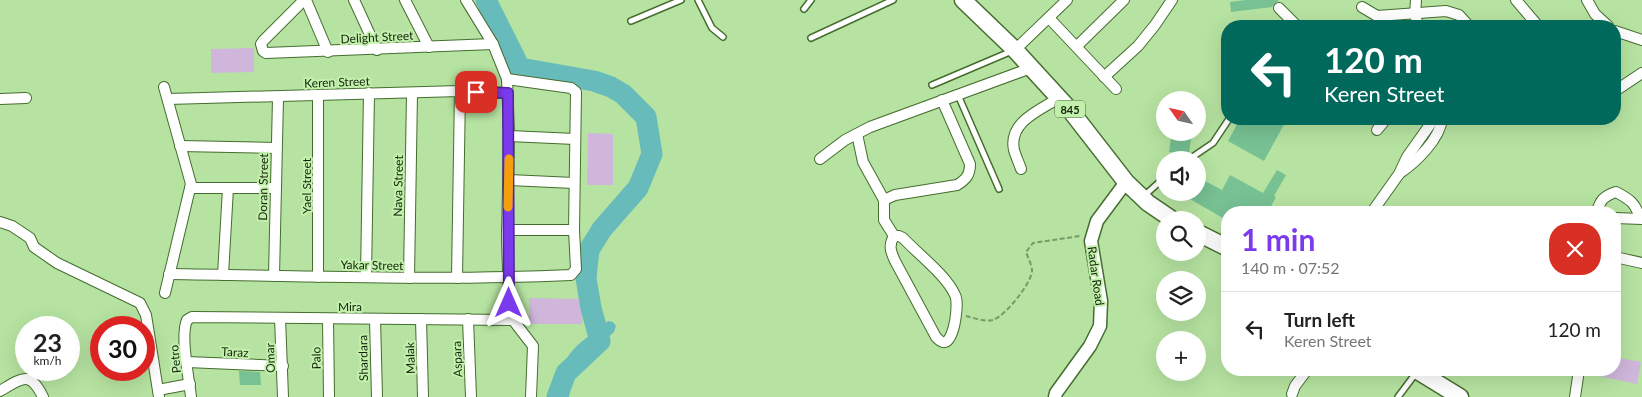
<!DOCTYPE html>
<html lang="en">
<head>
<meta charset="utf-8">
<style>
  body { margin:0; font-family:Lato,sans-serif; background:#f2f2f2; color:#222; height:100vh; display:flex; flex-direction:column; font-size:19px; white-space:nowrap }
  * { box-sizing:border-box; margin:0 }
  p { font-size:16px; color:#767676 }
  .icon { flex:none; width:28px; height:28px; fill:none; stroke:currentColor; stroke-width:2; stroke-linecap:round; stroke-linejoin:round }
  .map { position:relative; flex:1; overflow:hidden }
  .sheet { position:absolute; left:1221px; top:206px; width:400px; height:170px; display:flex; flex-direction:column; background:#fff; border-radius:20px; box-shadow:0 5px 20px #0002 }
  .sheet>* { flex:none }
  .guide { position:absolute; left:1221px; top:20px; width:400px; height:105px; border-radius:20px; box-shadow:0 5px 20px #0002; background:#00695c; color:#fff; overflow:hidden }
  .needle { width:32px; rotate:304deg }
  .buttons { position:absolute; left:1156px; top:91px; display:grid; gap:10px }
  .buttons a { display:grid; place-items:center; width:50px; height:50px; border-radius:50%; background:#fff; box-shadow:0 5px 20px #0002; font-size:25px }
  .speed { position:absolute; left:15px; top:316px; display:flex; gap:10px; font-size:25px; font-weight:700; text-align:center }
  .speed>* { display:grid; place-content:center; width:65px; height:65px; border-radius:50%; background:#fff; box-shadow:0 5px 20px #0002; line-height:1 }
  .speed small { font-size:12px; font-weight:400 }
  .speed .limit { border:8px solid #d22; background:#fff; color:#111 }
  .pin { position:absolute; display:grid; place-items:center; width:42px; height:42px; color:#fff; margin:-21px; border-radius:10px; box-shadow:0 2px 8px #0006 }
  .me { position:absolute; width:55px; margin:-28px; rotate:0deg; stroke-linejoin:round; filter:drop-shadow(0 0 4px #0008) }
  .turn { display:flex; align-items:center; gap:18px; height:105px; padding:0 20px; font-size:22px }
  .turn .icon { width:65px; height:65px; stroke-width:2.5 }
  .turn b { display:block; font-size:35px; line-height:42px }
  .round { display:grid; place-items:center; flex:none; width:52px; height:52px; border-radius:20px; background:#f2f2f2 }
  .headline { display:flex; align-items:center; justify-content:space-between; height:85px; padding:0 20px }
  h1 { font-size:30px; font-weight:700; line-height:38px; color:#7c3aed }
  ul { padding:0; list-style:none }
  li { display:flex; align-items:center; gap:15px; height:75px; padding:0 20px; border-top:1px solid #e0e0e0 }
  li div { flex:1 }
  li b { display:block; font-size:19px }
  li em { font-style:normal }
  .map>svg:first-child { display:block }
  .green { fill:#cfb6da }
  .water { fill:#68bbbb }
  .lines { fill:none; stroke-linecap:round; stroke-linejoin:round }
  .river { stroke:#68bbbb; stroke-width:21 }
  .building { fill:#77c193 }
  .service-casing { stroke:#456d2f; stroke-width:8 }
  .minor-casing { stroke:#456d2f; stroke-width:12 }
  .tertiary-casing { stroke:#456d2f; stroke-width:15 }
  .primary-casing { stroke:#456d2f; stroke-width:19 }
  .path { stroke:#789a67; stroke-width:2; stroke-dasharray:5 2.5; stroke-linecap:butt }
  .service { stroke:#fff; stroke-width:5 }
  .minor { stroke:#fff; stroke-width:10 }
  .tertiary { stroke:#fff; stroke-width:12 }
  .primary { stroke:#fff; stroke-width:16 }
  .route-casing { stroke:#51269a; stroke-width:12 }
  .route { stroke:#7c3aed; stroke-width:9 }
  .slow { stroke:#f59e0b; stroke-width:9 }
  .labels { text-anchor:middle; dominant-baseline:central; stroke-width:4; stroke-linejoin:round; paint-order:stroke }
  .shield { fill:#c3f1ad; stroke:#48623c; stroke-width:1 }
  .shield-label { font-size:11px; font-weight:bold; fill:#14240b }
  .street-label { font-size:12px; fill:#14240b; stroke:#c3f1ad }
</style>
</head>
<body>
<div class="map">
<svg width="1642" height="397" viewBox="0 0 1642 397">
  <rect width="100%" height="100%" fill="#b6e3a1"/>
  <g class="green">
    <path d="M254 48V72L211 73V49Z"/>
    <path d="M588 133 613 134V185H587Z"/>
    <path d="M529 298 583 299 582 324H529Z"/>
    <path d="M1615 357 1641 362 1637 384 1589 374V370H1615Z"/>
  </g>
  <path class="water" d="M608 321 613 322 616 326 614 332 577 367 572 376 569 397H557C562 366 563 355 589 336 595 331 601 326 608 321Z"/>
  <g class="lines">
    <path class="river" d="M486 0 520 68 594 81 611 87 623 94 646 117 652 154 638 188 602 229 589 250 586 278 591 308 600 341 566 373 557 397"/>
  </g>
  <g class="building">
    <path d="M1246 0H1278L1279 1 1275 3 1272 7 1231 12 1230 2Z"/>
    <path d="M1240 119H1287L1264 161 1228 141Z"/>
    <path d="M1172 132H1192L1189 154 1169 152Z"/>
    <path d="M1277 170 1286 175 1274 196 1276 197 1268 212 1255 208 1253 212H1228V221L1190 199 1193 192H1198V185L1201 179 1222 190 1230 175 1263 193Z"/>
    <path d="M239 371 260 372 261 385H240Z"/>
  </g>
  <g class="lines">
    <defs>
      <g id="service">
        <path d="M698 0 712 28 723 37"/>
        <path d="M804 9 811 0"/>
        <path d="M631 21 681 0"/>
        <path d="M811 38 893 0"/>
        <path d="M932 85 1012 51"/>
        <path d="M958 95 999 189"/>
        <path d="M1188 160 1213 143 1229 119"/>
        <path d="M1145 195 1165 177"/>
        <path d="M1398 397 1416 373"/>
      </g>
      <g id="minor">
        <path d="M304 0 263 41 261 44 263 51 266 53 493 44"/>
        <path d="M306 0 328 52"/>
        <path d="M354 0 377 50"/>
        <path d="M405 0 429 47"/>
        <path d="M466 0 493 44 507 79 509 136 507 238 509 303 513 320 533 346 531 397"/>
        <path d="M1416 0 1415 14 1418 26"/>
        <path d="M1516 0 1538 26"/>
        <path d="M1587 0 1595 14 1608 26"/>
        <path d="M1362 7 1377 16 1446 11 1459 15 1469 26"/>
        <path d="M1279 8 1297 26"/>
        <path d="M1049 18 1116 89"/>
        <path d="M1615 31 1642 40"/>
        <path d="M1077 46 1124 0"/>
        <path d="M1015 50 1067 0"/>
        <path d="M1104 77 1138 46 1155 25 1172 0"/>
        <path d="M164 87 191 184 165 293"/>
        <path d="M1615 91 1642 73"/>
        <path d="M318 95V277"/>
        <path d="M0 99 26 98"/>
        <path d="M168 99 460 91 508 93"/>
        <path d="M1377 130 1386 119"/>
        <path d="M857 134 863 162 884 200V220L894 236"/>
        <path d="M509 136 575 139"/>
        <path d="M180 146 276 148"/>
        <path d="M820 159 845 140 870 127 1031 68"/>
        <path d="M1021 169C1019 163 1016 157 1014 150 1008 122 1040 110 1059 98"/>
        <path d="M1400 173C1416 162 1440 139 1442 119"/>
        <path d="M509 180 574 183"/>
        <path d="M190 188H276"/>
        <path d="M884 200 895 195 957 185C967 179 970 174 970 164L942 100"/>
        <path d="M1372 212 1399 174 1407 157 1434 119"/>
        <path d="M1597 212C1600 200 1604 196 1616 192 1631 200 1635 203 1640 218"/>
        <path d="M1615 218 1642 219"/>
        <path d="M0 222 12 226 30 238 34 247 57 263 140 303 146 315 159 397"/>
        <path d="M507 230H574"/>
        <path d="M894 236H899L903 238C919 255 946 275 955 295 959 302 955 339 945 342 941 343 938 339 936 337L895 261C891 252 888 246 894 236Z"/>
        <path d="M1615 257 1642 263"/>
        <path d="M169 274C303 276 437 281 571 275L576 269 574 230 576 92 571 88 507 79"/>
        <path d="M223 275 228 188"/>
        <path d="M274 276 278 98"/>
        <path d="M366 277 369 93"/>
        <path d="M409 278 412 93"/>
        <path d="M457 278 460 91"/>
        <path d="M280 318 283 397"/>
        <path d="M328 319 329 397"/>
        <path d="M375 319 377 397"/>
        <path d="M421 319 423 397"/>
        <path d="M468 319 471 397"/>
        <path d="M187 362 283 366"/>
        <path d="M158 390 190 384"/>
        <path d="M0 391C22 378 30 370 43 397"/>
        <path d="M1292 394 1295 386 1307 370"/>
        <path d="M191 397C189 378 180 336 187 320L192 317 513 320"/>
        <path d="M1575 397 1579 370"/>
      </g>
      <path id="tertiary" d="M1055 397 1056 393 1090 346 1100 326 1101 301 1091 241 1097 221 1126 182"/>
      <g id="primary">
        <path d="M963 0 1015 50 1070 110 1126 182 1148 203 1173 220"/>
        <path d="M1198 233 1228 248"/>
        <path d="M1416 370 1460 397"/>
      </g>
    </defs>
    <use href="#service" class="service-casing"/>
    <use href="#minor" class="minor-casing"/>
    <use href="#tertiary" class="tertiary-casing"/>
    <use href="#primary" class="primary-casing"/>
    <path class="path" d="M966 316C974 318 985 322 993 320 1005 316 1031 284 1032 271 1032 265 1028 258 1026 252L1033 243 1080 236"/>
    <use href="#service" class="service"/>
    <use href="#minor" class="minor"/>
    <use href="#tertiary" class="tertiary"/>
    <use href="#primary" class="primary"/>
  </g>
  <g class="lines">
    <defs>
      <path id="route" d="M476 92 508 93 509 303"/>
    </defs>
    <use href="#route" class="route-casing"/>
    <use href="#route" class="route"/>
    <path class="slow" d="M508 207 509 159"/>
  </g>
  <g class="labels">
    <rect class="shield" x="1055" y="100.5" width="30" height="17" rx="4"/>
    <g class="shield-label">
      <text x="1070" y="109">845</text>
    </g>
    <g class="street-label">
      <text transform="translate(377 37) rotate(-3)">Delight Street</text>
      <text transform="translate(337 82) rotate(-2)">Keren Street</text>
      <text transform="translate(306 186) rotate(-90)">Yael Street</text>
      <text transform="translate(398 186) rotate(-89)">Nava Street</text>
      <text transform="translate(263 187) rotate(-89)">Doran Street</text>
      <text transform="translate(372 265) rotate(1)">Yakar Street</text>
      <text transform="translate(1096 276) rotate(82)">Radar Road</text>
      <text x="350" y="306">Mira</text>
      <text transform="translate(235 352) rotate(3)">Taraz</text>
      <text transform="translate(270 358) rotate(-92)">Omar</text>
      <text transform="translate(316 358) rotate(-91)">Palo</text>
      <text transform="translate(363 358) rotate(-91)">Shardara</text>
      <text transform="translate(410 358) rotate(-92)">Malak</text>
      <text transform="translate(175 359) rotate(-96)">Petro</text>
      <text transform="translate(457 359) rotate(-92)">Aspara</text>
    </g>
  </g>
</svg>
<div class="buttons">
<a><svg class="needle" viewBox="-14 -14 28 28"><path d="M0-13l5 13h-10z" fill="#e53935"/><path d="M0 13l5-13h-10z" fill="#767676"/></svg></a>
<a><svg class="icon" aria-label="sound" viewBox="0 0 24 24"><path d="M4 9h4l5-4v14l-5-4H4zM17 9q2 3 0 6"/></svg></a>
<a><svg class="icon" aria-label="search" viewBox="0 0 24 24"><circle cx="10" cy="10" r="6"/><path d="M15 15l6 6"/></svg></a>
<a><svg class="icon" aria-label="layers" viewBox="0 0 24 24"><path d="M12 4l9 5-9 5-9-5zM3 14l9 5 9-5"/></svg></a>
<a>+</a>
</div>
<div class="speed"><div>23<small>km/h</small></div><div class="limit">30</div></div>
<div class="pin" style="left:476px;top:92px;background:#d93025"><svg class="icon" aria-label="arrive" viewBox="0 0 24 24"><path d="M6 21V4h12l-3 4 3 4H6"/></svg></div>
<svg class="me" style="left:509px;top:303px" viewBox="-20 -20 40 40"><path d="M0-17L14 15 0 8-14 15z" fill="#7c3aed" stroke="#fff" stroke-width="4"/></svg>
<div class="guide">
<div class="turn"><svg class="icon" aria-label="left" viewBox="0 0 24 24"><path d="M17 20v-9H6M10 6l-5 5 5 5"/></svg><div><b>120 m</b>Keren Street</div></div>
</div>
<section class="sheet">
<div class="headline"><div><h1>1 min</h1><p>140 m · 07:52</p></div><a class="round" style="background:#d93025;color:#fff"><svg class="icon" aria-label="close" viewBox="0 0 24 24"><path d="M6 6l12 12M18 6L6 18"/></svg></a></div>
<ul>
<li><svg class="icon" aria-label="left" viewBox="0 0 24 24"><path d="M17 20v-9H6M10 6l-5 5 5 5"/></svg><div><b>Turn left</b><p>Keren Street</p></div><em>120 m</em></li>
</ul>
</section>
</div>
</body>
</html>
